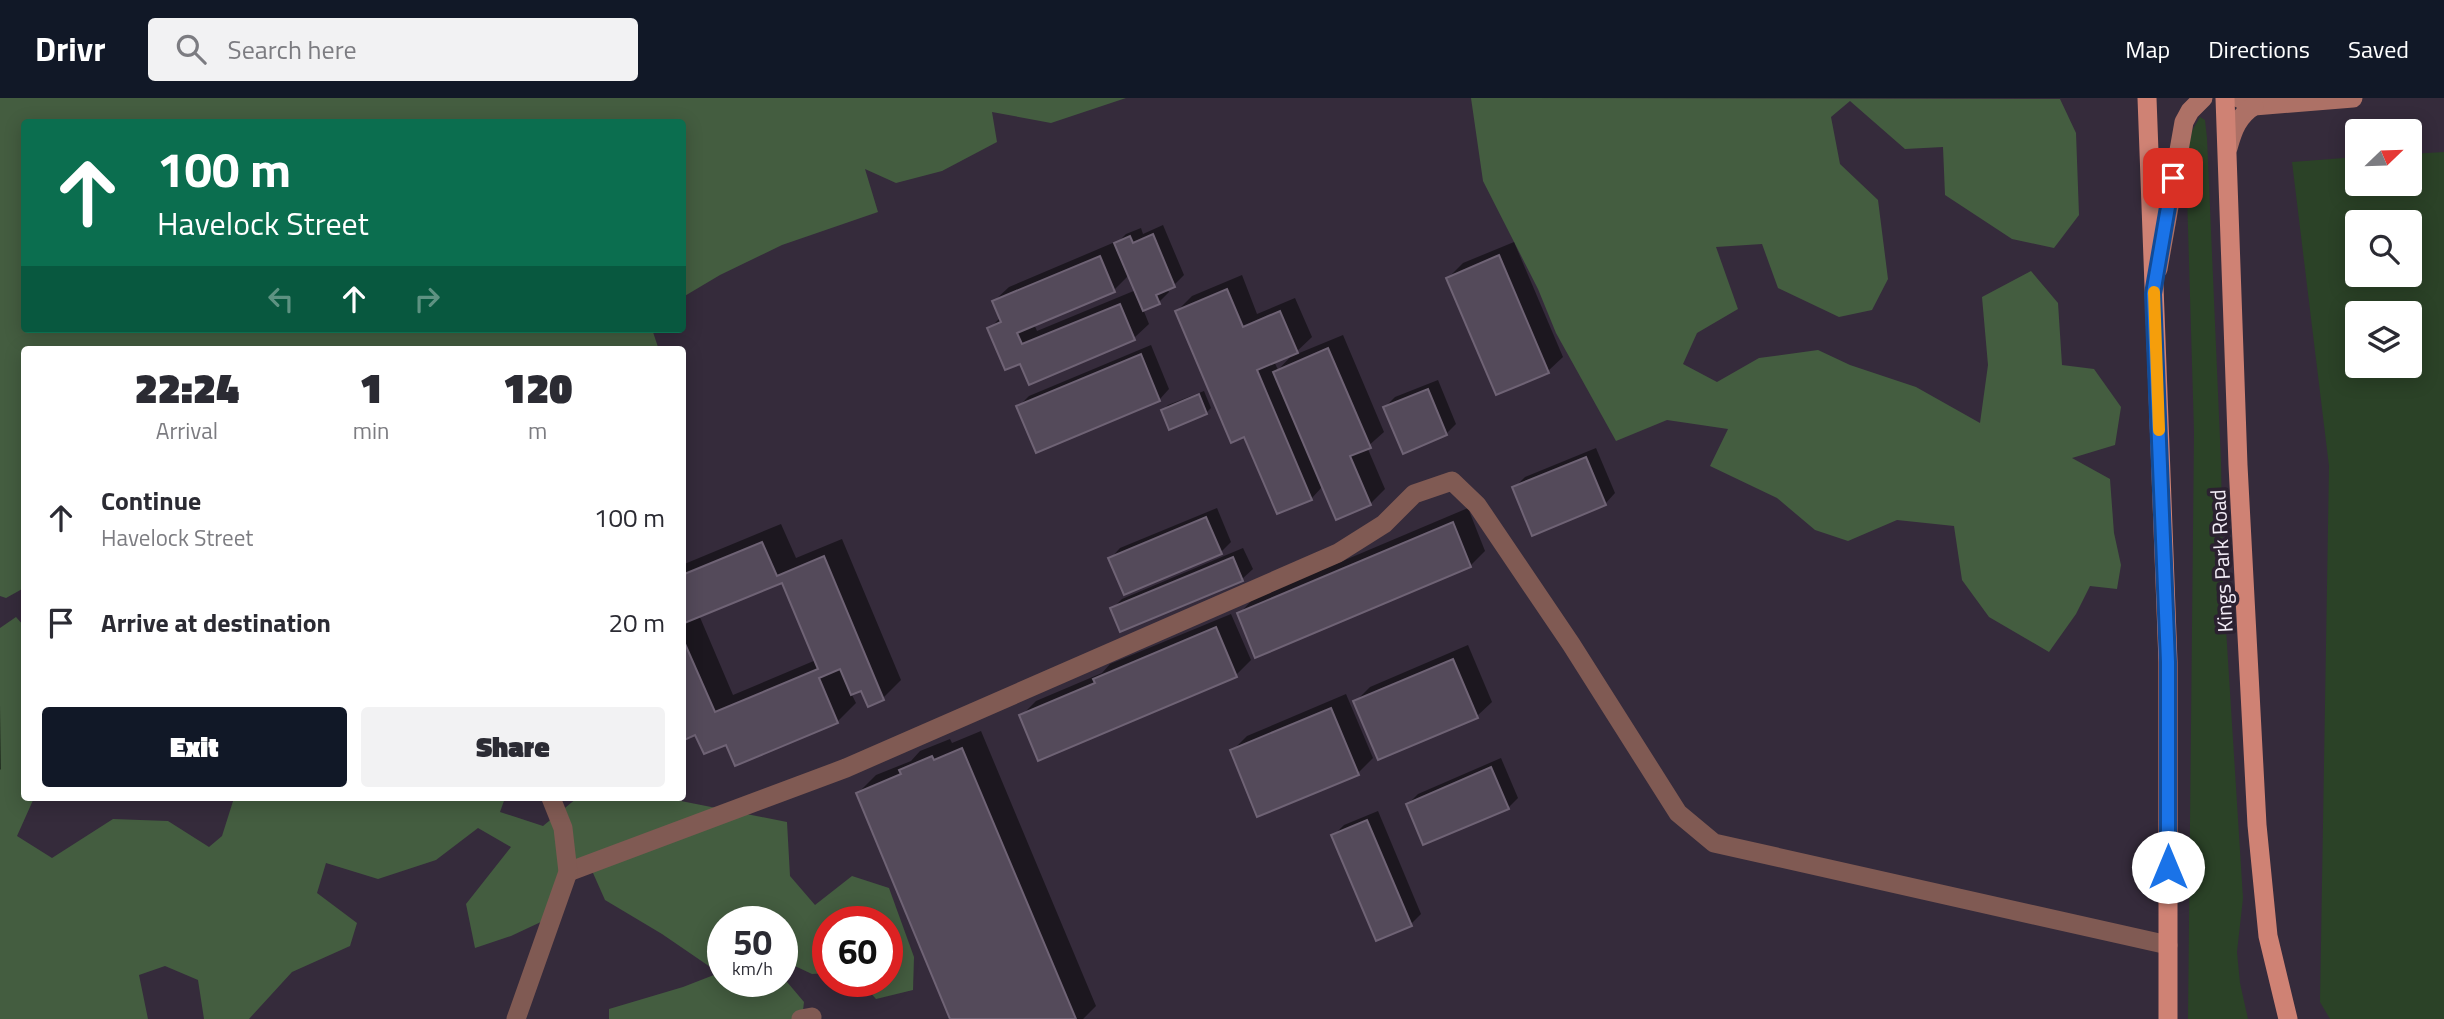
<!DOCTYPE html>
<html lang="en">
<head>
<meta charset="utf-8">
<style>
  body { margin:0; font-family:"Titillium Web",sans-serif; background:#f2f2f3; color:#2b2b33; height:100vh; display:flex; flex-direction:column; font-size:26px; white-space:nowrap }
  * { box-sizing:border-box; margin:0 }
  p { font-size:23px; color:#7c7c81 }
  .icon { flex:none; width:38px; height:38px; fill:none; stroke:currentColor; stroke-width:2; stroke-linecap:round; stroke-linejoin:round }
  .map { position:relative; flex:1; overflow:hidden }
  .side { position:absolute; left:21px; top:248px; width:665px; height:455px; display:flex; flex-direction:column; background:#fff; border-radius:7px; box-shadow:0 4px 18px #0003 }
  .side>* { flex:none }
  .top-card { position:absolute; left:21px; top:21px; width:665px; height:214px; border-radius:7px; box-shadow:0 4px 18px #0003; background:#0b6e4f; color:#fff; overflow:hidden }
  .needle { width:46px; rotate:67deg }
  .tools { position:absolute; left:2345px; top:21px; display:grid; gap:14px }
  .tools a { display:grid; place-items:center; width:77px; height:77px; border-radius:7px; background:#fff; box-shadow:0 4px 18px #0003; font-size:35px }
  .speed { position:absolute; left:707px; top:808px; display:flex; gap:14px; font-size:35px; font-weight:700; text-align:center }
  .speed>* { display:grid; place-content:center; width:91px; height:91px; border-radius:50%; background:#fff; box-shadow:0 4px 18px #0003; line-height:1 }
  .speed small { font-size:18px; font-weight:400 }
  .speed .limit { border:10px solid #d22; background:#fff; color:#111 }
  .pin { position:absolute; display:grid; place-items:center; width:60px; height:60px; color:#fff; margin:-30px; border-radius:14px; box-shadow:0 4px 10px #0006 }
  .me { position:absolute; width:77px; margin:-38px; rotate:0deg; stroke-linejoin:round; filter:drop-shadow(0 0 5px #0008) }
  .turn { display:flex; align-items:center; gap:24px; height:147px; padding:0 21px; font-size:32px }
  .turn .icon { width:91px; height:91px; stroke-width:2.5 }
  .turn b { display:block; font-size:49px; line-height:60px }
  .lanes { display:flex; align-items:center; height:66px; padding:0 21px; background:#0003; justify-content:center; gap:35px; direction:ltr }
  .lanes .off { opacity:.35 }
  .eta { display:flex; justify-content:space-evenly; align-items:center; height:119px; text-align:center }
  .eta b { font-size:42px; font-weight:800; line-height:49px }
  .button { display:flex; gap:14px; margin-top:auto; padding:14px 21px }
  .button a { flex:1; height:80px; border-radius:7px; background:#111827; color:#fff; font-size:28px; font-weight:800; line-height:80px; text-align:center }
  .button a+a { background:#f2f2f3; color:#2b2b33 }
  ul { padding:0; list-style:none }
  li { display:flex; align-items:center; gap:21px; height:105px; padding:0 21px }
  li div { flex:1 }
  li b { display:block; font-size:26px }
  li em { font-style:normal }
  header { display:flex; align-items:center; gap:42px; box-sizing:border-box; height:98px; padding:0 35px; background:#111827; color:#fff }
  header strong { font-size:33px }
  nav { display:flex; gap:38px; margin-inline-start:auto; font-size:24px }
  .search { width:490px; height:63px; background:#f2f2f3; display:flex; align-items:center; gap:18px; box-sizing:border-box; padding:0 24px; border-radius:7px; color:#7c7c81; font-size:26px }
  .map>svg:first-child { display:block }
  .green { fill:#2b4227; fill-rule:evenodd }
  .forest { fill:#445d40 }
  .shadow { fill:#0007; fill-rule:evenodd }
  .building { fill:#544a5a; stroke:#6f6375; stroke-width:2 }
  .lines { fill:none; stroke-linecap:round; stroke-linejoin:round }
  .service { stroke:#805a53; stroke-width:19 }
  .secondary { stroke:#ad7166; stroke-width:19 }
  .primary { stroke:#cf8274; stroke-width:19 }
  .route-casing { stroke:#114b97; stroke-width:18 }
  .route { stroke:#1a73e8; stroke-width:12 }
  .slow { stroke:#f59e0b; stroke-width:12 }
  .labels { text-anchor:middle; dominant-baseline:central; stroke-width:7; stroke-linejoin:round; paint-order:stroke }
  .street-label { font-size:21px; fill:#f3edf7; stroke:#2b2130 }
</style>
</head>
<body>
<header>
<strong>Drivr</strong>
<div class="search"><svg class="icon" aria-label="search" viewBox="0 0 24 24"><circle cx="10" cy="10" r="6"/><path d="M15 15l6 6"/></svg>Search here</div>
<nav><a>Map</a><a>Directions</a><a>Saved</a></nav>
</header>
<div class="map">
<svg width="2444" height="921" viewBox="0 0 2444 921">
  <rect width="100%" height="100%" fill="#352b3b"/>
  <g class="green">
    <path d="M2200 19 2205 22 2207 40 2221 364 2223 483 2243 800 2237 854 2240 885 2248 921H2188L2194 334 2186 62 2192 33Z"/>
    <path d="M2444 54V921H2330L2320 904 2329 368 2292 64 2357 59V86H2410V56ZM2357 124H2410V177H2357ZM2357 215H2410V268H2357Z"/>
  </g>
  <g class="forest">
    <path d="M0 0H1126L1051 25 992 14 997 44 942 73 896 85 865 71 878 114 782 147 720 177 683 199 682 24H24V231H652L658 249H568L567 252H24V490L6 500 0 498Z"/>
    <path d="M1471 0 2060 1 2076 35 2079 117 2054 150 2012 141 1945 97 1943 49 1905 51 1850 3 1831 19 1840 66 1878 102 1888 181 1872 212 1839 219 1778 190 1762 146 1716 149 1738 211 1697 235 1683 266 1717 284 1759 260 1818 252 1850 267 1916 289 1980 325 1988 267 1982 199 2031 173 2058 205 2062 267 2094 271 2121 309 2115 347 2072 360 2110 381 2114 435 2121 467 2117 491 2090 488 2076 516 2049 554 1989 519 1962 482 1954 428 1897 422 1848 443 1815 432 1777 400 1710 368 1728 331 1667 322 1616 343 1556 235 1538 191 1483 83Z"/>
    <path d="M16 519 24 528V700H34L17 738 52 760 113 721 168 723 209 749 222 738 234 700H505L500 714 543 728 577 700H674L681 703 787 724 790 778 815 807 852 778 889 790 914 859 913 892 876 901 861 884H887V824H828V875L812 876 782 862V824H723V884H782V878L804 904 802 921H609V911L683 889 719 875 662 836 605 802 589 766 563 778 560 815 511 838 475 850 466 806 511 749 478 730 436 762 378 781 326 765 317 795 357 825 350 848 292 874 249 921H204L198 882 165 868 139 877 148 921H0V530Z"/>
  </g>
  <g class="shadow">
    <path d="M1163 127 1184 177 1174 187 1167 190 1169 194 1159 204 1143 211 1149 226 1134 240 1029 284 1021 263 989 231 1001 219 994 203 1009 189 1115 144 1116 146 1126 136 1141 130 1143 136ZM1129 177 1136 192 1037 233 1034 226 1114 192Z"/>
    <path d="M1514 144 1563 259 1548 273 1448 180 1463 165Z"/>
    <path d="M1242 177 1257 216 1295 200 1312 239 1292 258 1343 237 1384 334 1367 349 1385 391 1370 406 1323 388 1311 401 1245 337 1177 213 1192 198ZM1295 254 1278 272 1274 263Z"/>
    <path d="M1151 247 1169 291 1159 302 1019 308 1029 298Z"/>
    <path d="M1438 282 1456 326 1446 336 1385 309 1395 299Z"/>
    <path d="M1204 293 1211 310 1206 315 1163 312 1168 307Z"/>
    <path d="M1596 350 1615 395 1605 406 1514 390 1525 379Z"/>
    <path d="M1217 410 1231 444 1221 454 1110 461 1120 450Z"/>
    <path d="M1468 410 1485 453 1470 468 1256 558 1239 516 1253 501Z"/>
    <path d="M781 426 796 460 842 441 901 582 883 600 862 590 851 595 856 605 837 624 727 645 696 635 682 641V467ZM783 482 816 562 733 597 699 517Z"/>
    <path d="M1243 450 1253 471 1242 481 1121 532 1112 511 1122 501Z"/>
    <path d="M1231 516 1251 562 1236 577 1039 660 1021 618 1036 603 1102 575 1110 566Z"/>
    <path d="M1468 547 1492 604 1477 618 1355 604 1370 589Z"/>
    <path d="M1346 596 1373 660 1358 675 1232 653 1247 638Z"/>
    <path d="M0 606 1 671 0 672Z"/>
    <path d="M981 633 1096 908 1083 921H952L858 695 876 677 911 663 920 653 950 641 952 645Z"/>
    <path d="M1501 660 1518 700 1508 710 1408 706 1418 696Z"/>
    <path d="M1378 713 1421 816 1411 826 1334 737 1344 727Z"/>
  </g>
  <g class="building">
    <path d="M1153 136 1175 189 1156 197 1160 206 1143 213 1114 145 1130 138 1133 145Z"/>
    <path d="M1499 157 1549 275 1496 297 1446 180Z"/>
    <path d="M1100 158 1115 194 1017 235 1022 246 1120 206 1135 242 1029 287 1020 266 1005 272 987 230 1001 224 992 203Z"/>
    <path d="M1227 191 1243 229 1280 213 1298 255 1257 272 1312 402 1277 416 1244 339 1231 345 1175 213Z"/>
    <path d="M1328 250 1371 350 1350 358 1371 407 1336 422 1273 274Z"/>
    <path d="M1141 256 1160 303 1036 355 1016 308Z"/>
    <path d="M1428 291 1447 337 1403 356 1383 309Z"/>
    <path d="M1199 296 1207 316 1169 332 1161 312Z"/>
    <path d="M1586 359 1606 407 1532 438 1512 389Z"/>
    <path d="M1206 419 1222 456 1124 497 1108 460Z"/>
    <path d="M1453 424 1471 469 1255 560 1237 515Z"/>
    <path d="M762 444 777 478 824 458 884 602 868 609 861 593 851 597 840 571 819 580 838 625 735 668 726 647 704 656 695 637 682 643V539L715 614 818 571 782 485 682 526V477Z"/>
    <path d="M1233 459 1243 483 1120 534 1110 510Z"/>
    <path d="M1216 529 1237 579 1038 663 1019 617 1095 585 1093 581Z"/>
    <path d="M1453 561 1478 620 1378 662 1353 603Z"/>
    <path d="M1331 610 1359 677 1257 719 1230 652Z"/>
    <path d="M962 650 1076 921H950L856 695 901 676 899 672 932 658 934 662Z"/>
    <path d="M1491 669 1509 711 1423 747 1406 706Z"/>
    <path d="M1367 722 1412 828 1376 843 1331 737Z"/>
  </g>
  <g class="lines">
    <g class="service">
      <path d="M568 774 846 670 1338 455 1384 426 1414 396 1452 383 1477 407 1571 546 1678 715 1714 745 2168 847"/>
      <path d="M516 921 568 774 563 730 551 700"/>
      <path d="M801 921 812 919"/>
    </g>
    <g class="secondary">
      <path d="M2239 0 2254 8 2353 0"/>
      <path d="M2228 50C2233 32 2238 18 2254 8"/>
      <path d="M2158 171 2184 24 2190 13 2203 0"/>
    </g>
    <g class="primary">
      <path d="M2147 0 2168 564V921"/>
      <path d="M2225 0 2238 367 2257 727 2268 838 2288 921"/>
    </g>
  </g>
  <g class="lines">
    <defs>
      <path id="route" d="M2168 769V564L2153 196 2173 80"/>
    </defs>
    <use href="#route" class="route-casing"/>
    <use href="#route" class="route"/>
    <path class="slow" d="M2154 194 2159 332"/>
  </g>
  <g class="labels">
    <g class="street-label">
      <text transform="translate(2221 463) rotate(-93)">Kings Park Road</text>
    </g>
  </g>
</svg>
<div class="tools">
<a><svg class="needle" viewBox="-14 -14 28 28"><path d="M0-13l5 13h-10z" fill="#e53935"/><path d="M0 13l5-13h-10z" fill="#7c7c81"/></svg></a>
<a><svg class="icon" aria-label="search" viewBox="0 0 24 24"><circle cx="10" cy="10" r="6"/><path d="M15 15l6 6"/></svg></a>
<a><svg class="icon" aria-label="layers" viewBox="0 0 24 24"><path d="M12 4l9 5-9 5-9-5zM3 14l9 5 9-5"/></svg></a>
</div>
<div class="speed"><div>50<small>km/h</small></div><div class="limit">60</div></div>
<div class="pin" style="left:2173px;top:80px;background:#d93025"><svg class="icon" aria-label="arrive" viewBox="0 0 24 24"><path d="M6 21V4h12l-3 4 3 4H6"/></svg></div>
<svg class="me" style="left:2168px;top:769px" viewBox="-20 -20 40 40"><circle r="19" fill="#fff"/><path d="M0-13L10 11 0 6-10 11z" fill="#1a73e8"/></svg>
<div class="top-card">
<div class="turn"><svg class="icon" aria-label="ahead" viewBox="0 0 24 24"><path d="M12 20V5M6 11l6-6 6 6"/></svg><div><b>100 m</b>Havelock Street</div></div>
<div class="lanes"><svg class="icon off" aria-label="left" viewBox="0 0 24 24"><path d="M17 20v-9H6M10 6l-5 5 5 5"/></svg><svg class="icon" aria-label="ahead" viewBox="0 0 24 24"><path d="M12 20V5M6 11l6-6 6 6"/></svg><svg class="icon off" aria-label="right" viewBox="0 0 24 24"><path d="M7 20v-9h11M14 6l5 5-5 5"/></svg></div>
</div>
<section class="side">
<div class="eta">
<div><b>22:24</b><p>Arrival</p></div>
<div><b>1</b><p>min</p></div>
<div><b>120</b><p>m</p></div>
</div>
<ul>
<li><svg class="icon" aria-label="ahead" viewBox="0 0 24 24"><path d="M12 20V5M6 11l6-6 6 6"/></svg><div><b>Continue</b><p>Havelock Street</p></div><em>100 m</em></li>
<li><svg class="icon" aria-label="arrive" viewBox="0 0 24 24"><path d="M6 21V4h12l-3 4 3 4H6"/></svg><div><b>Arrive at destination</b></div><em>20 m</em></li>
</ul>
<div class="button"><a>Exit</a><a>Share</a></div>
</section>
</div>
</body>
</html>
